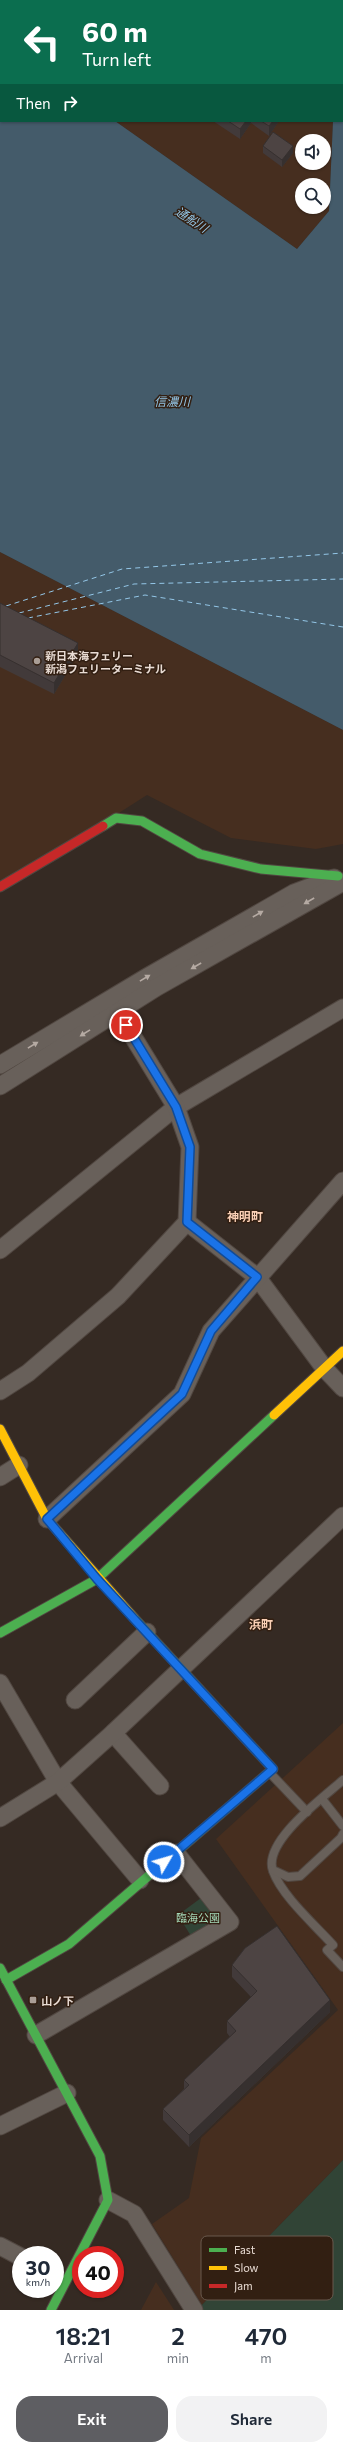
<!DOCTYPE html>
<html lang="en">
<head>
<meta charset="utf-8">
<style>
  body { margin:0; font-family:Commissioner,"Noto Sans JP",sans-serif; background:#f2f2f3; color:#1f2937; height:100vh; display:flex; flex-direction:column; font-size:15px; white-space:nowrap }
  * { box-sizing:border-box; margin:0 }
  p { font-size:13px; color:#747a83 }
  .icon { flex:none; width:22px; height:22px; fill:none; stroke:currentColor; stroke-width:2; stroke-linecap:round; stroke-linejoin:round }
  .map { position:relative; height:2310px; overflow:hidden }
  .drawer { display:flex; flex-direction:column; background:#fff; flex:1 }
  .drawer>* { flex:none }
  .top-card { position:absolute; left:0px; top:0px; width:343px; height:122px; box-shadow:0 1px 3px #0004; background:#0b6e4f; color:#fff; overflow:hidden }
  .fabs { position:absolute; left:295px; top:134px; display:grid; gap:8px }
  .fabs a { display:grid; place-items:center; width:36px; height:36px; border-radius:50%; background:#fff; box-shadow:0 1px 3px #0004; font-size:20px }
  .speed { position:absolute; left:12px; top:2246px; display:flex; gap:8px; font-size:20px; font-weight:700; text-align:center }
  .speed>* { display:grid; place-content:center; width:52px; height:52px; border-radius:50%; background:#fff; box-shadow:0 1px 3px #0004; line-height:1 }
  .speed small { font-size:10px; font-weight:400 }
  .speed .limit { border:6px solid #d22; background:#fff; color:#111 }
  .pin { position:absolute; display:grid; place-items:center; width:34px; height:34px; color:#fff; margin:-17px; border:2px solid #fff; border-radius:50%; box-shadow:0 1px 4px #0007 }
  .me { position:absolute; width:44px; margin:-22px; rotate:52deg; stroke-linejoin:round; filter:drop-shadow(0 0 3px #0008) }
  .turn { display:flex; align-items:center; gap:14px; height:84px; padding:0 16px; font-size:18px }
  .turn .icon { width:52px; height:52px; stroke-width:2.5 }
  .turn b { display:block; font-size:28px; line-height:34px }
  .then { display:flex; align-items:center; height:38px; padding:0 16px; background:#0003; gap:8px; font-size:15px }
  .eta { display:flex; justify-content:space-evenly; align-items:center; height:68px; text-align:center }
  .eta b { font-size:24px; font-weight:600; line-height:28px }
  .button { display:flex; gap:8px; margin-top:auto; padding:8px 16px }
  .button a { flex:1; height:46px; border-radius:16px; background:#5e5e62; color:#fff; font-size:16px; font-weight:600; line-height:46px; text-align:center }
  .button a+a { background:#f2f2f3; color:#1f2937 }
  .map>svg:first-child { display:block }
  .built { fill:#462e1f; fill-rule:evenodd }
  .green { fill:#314436 }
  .water { fill:#445b6a }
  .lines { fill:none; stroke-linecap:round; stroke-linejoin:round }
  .ferry { stroke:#94c7e8; stroke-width:1; stroke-dasharray:5 4; stroke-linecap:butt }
  .lane-casing { stroke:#514741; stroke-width:10 }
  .street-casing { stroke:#514741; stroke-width:19 }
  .fast-casing { stroke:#514741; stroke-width:11 }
  .slow-casing { stroke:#514741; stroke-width:11 }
  .jam-casing { stroke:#514741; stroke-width:11 }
  .lane { stroke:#68605a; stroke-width:8 }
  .street { stroke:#68605a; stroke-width:17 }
  .fast { stroke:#4caf50; stroke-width:9 }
  .slow { stroke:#ffc107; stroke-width:9 }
  .jam { stroke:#c62828; stroke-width:9 }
  .wall { fill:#423a3a }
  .shaded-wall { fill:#36302f }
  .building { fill:#4d4443; stroke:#36302f }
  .oneway { fill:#b5aaa3 }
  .route-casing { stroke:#114b97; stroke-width:10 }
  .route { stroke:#1a73e8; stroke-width:7 }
  .poi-dot { fill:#aa9e96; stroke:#321f12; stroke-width:1.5 }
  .labels { text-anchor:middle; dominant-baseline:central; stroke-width:3; stroke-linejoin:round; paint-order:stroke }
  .poi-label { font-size:11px; font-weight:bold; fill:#e9dcd4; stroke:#321f12; text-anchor:start }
  .park-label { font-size:11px; fill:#a5dab9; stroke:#321f12 }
  .water-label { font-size:12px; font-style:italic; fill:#94c7e8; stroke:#321f12 }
  .neighbourhood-label { font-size:12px; font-weight:bold; fill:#fbd0b6; stroke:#321f12 }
  .key { fill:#321f12; stroke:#69584c; stroke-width:1 }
  .key-label { font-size:11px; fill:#e9dcd4 }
</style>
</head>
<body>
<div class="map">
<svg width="343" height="2310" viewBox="0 0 343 2310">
  <rect width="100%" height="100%" fill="#352a23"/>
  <g class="built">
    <path d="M0 0H338L1 1V41Z"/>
    <path d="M115 121H333L329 211 297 249ZM302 141H324V163H302ZM302 185H324V207H302Z"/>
    <path d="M0 552 343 730V844L316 849 231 838 147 795 0 889Z"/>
    <path d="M343 1723V2160L202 2305 152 2224 189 2198 201 2138 338 2010 216 1839Z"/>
    <path d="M156 2282 174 2310H141Z"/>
  </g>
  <g class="green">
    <path d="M201 1898 215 1916 212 1924 191 1936 178 1915Z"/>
    <path d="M343 2160V2310H197Z"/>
  </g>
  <path class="water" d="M338 0H343V730L0 552V40L1 121H115L297 249 329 211 333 121H342V1Z"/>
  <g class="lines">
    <g class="ferry">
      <path d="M6 606 122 569 343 553"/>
      <path d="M19 613 134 584 343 579"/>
      <path d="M28 618 145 595 343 627"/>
    </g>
    <defs>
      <g id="lane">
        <path d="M153 1 154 0"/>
        <path d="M256 1 257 0"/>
        <path d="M270 1773 307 1812"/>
        <path d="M343 1780C324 1797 262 1842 273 1871 282 1896 314 1924 333 1945L327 1950 343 1967"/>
        <path d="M322 1799 343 1826"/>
        <path d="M273 1870 288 1877 300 1876 341 1838 343 1834"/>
      </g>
      <g id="street">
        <path d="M0 1065 147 977 294 893 334 878"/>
        <path d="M0 1086 157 987 343 882"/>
        <path d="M187 1222 257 1277 325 1369 343 1388"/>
        <path d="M0 1250 176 1107 343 1008"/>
        <path d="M0 1391 28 1373 118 1296 187 1222 190 1147 176 1107 118 1012"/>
        <path d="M0 1477 19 1465"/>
        <path d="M47 1519 182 1394 211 1331 343 1181"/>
        <path d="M0 1683 58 1782 140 1880"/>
        <path d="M75 1700 147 1632"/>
        <path d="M113 1733 160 1786"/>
        <path d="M0 1818 58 1782 113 1733 343 1516"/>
        <path d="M36 2035 230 1922 176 1853"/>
        <path d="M0 2126 67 2093"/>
        <path d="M108 2200 134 2214 194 2310"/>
        <path d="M0 2246 21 2257"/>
      </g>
      <g id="fast">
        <path d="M103 826 116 818 142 821 200 854 261 869 338 876"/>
        <path d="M0 1633 97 1579 274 1415"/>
        <path d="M0 1968 100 2156 108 2200 51 2310"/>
        <path d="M6 1980 69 1944 273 1769 134 1618"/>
      </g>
      <g id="slow">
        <path d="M274 1415 343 1351"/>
        <path d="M0 1429 47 1519 134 1618"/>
      </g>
      <path id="jam" d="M0 887 103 826"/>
    </defs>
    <use href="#lane" class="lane-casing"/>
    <use href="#street" class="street-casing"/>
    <use href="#fast" class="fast-casing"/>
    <use href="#slow" class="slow-casing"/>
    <use href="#jam" class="jam-casing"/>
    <use href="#lane" class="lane"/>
    <use href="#street" class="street"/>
    <use href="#fast" class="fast"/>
    <use href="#slow" class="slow"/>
    <use href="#jam" class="jam"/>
  </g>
  <g class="wall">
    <path d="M23 0H133L132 1H24Z"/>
    <path d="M213 121H279L269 136 251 123 240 139Z"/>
    <path d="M263 146 293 153 282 167 263 153Z"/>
    <path d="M0 603 78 654 54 694 0 667Z"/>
    <path d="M232 1965 330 2012 189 2147 163 2120V2109L184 2089V2080L230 2037 227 2033V2021L251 1997 232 1977Z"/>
  </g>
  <g class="shaded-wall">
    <path d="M211 0H219V1H210Z"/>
    <path d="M246 121H251V123L240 139V129Z"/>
    <path d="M273 121H279L269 136V126Z"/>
    <path d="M293 146V153L282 167V160Z"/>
    <path d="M78 643V654L54 694V683Z"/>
    <path d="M330 2000V2012L189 2147V2135Z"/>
  </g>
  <g class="building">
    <path d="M38 0H129L128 1H39Z"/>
    <path d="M164 0H211L210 1H164Z"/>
    <path d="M228 121H246L240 129Z"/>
    <path d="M261 121H273L269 126Z"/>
    <path d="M273 132 293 146 282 160 263 146Z"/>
    <path d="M0 603 78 643 54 683 0 655Z"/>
    <path d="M277 1926 330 2000 189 2135 163 2109 189 2085 184 2080 236 2031 227 2021 257 1991 232 1965 245 1948Z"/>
  </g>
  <defs><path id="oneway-solid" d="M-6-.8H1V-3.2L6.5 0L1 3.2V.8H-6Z"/></defs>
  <g class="oneway">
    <use href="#oneway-solid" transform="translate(309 901) rotate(150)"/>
    <use href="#oneway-solid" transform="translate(258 914) rotate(-30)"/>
    <use href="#oneway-solid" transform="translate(196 966) rotate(150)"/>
    <use href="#oneway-solid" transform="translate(145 978) rotate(-31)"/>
    <use href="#oneway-solid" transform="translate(85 1033) rotate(148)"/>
    <use href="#oneway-solid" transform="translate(33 1045) rotate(-31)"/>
  </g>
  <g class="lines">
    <defs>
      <path id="route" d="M126 1025 176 1107 190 1147 187 1222 257 1277 211 1331 182 1394 47 1519 97 1579 273 1769 164 1862"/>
    </defs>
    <use href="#route" class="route-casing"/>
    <use href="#route" class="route"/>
  </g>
  <g class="poi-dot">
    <circle cx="37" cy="661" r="4"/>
    <rect x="29" y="1996" width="8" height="8" rx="2"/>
  </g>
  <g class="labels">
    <g class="poi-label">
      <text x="45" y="655">新日本海フェリー<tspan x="45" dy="13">新潟フェリーターミナル</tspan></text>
      <text x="41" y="2000">山ノ下</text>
    </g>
    <g class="park-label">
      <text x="198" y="1917">臨海公園</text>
    </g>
    <g class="water-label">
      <text transform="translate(192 219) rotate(33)">通船川</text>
      <text x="172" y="401">信濃川</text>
    </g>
    <g class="neighbourhood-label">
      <text x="245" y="1216">神明町</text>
      <text x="261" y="1624">浜町</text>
    </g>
  </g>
  <rect x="201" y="2236" width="132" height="64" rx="6" class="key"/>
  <rect x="209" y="2248" width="18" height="4" fill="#4caf50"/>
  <rect x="209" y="2266" width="18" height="4" fill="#ffc107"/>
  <rect x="209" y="2284" width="18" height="4" fill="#c62828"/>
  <g class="key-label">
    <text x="234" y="2254">Fast</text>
    <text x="234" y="2272">Slow</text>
    <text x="234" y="2290">Jam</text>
  </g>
</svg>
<div class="fabs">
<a><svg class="icon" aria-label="sound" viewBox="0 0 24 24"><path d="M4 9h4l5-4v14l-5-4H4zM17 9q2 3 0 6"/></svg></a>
<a><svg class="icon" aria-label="search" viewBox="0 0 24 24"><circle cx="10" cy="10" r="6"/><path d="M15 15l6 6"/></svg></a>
</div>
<div class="speed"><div>30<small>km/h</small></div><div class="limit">40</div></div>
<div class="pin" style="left:126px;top:1025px;background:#d93025"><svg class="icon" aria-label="arrive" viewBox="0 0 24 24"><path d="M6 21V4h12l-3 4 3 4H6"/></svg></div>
<svg class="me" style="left:164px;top:1862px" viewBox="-20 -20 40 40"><circle r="17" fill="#1a73e8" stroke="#fff" stroke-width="3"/><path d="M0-11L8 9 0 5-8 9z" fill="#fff"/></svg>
<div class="top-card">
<div class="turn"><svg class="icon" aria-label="left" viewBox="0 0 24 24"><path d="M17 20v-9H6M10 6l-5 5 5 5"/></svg><div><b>60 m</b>Turn left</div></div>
<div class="then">Then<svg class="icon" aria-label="right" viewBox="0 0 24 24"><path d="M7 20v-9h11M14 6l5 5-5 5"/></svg></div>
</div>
</div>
<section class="drawer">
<div class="eta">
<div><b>18:21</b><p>Arrival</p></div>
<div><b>2</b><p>min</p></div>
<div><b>470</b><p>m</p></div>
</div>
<div class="button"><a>Exit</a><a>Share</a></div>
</section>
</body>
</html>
